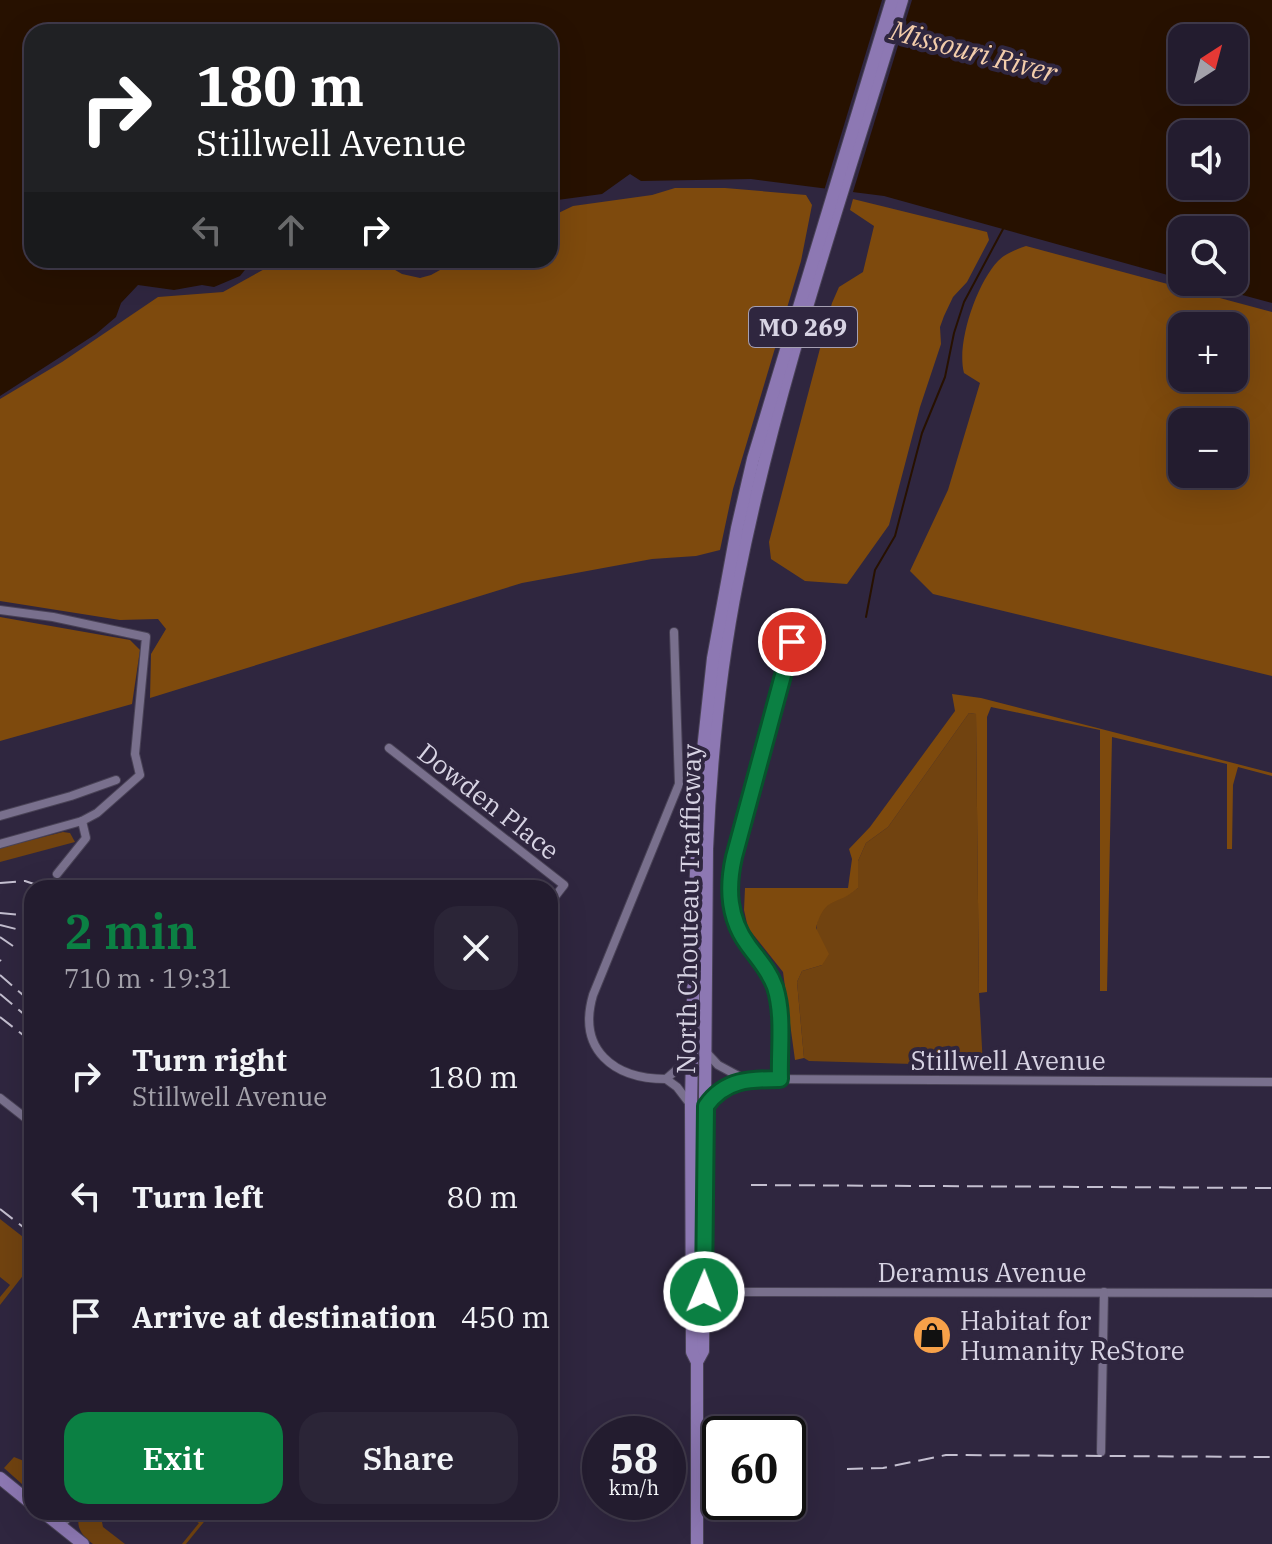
<!DOCTYPE html>
<html lang="en">
<head>
<meta charset="utf-8">
<style>
  body { margin:0; font-family:"IBM Plex Serif",serif; background:#2b2537; color:#f1f3f6; height:100vh; display:flex; flex-direction:column; font-size:30px; white-space:nowrap }
  * { box-sizing:border-box; margin:0 }
  p { font-size:26px; color:#a3a1aa }
  .icon { flex:none; width:44px; height:44px; fill:none; stroke:currentColor; stroke-width:2; stroke-linecap:round; stroke-linejoin:round }
  .map { position:relative; flex:1; overflow:hidden }
  .details { position:absolute; left:24px; top:880px; width:534px; height:640px; display:flex; flex-direction:column; background:#231c2f; border-radius:24px; box-shadow:0 8px 32px #0002,0 0 0 2px #403a4b }
  .details>* { flex:none }
  .guide { position:absolute; left:24px; top:24px; width:534px; height:244px; border-radius:24px; box-shadow:0 8px 32px #0002,0 0 0 2px #403a4b; background:#202124; color:#fff; overflow:hidden }
  .needle { width:52px; rotate:36deg }
  .fabs { position:absolute; left:1168px; top:24px; display:grid; gap:16px }
  .fabs a { display:grid; place-items:center; width:80px; height:80px; border-radius:16px; background:#231c2f; box-shadow:0 8px 32px #0002,0 0 0 2px #403a4b; font-size:40px }
  .speed { position:absolute; left:582px; top:1416px; display:flex; gap:16px; font-size:40px; font-weight:700; text-align:center }
  .speed>* { display:grid; place-content:center; width:104px; height:104px; border-radius:50%; background:#231c2f; box-shadow:0 8px 32px #0002,0 0 0 2px #403a4b; line-height:1 }
  .speed small { font-size:20px; font-weight:400 }
  .speed .limit { border:4px solid #111; border-radius:12px; background:#fff; color:#111 }
  .pin { position:absolute; display:grid; place-items:center; width:68px; height:68px; color:#fff; margin:-34px; border:4px solid #fff; border-radius:50%; box-shadow:0 2px 8px #0007 }
  .me { position:absolute; width:88px; margin:-44px; rotate:1deg; stroke-linejoin:round; filter:drop-shadow(0 0 6px #0008) }
  .turn { display:flex; align-items:center; gap:28px; height:168px; padding:0 40px; font-size:36px }
  .turn .icon { width:104px; height:104px; stroke-width:2.5 }
  .turn b { display:block; font-size:56px; line-height:68px }
  .lanes { display:flex; align-items:center; height:76px; padding:0 40px; background:#0003; justify-content:center; gap:40px; direction:ltr }
  .lanes .off { opacity:.35 }
  .round { display:grid; place-items:center; flex:none; width:84px; height:84px; border-radius:24px; background:#2b2537 }
  .summary { display:flex; align-items:center; justify-content:space-between; height:136px; padding:0 40px }
  h1 { font-size:48px; font-weight:600; line-height:60px; color:#0b8043 }
  .primary-button { display:flex; gap:16px; margin-top:auto; padding:16px 40px }
  .primary-button a { flex:1; height:92px; border-radius:24px; background:#0b8043; color:#fff; font-size:32px; font-weight:600; line-height:92px; text-align:center }
  .primary-button a+a { background:#2b2537; color:#f1f3f6 }
  ul { padding:0; list-style:none }
  li { display:flex; align-items:center; gap:24px; height:120px; padding:0 40px }
  li div { flex:1 }
  li b { display:block; font-size:30px }
  li em { font-style:normal }
  .map>svg:first-child { display:block }
  .green { fill:#714310 }
  .forest { fill:#7e4a0d; fill-rule:evenodd }
  .water { fill:#271100; fill-rule:evenodd }
  .pier { fill:#2f263f }
  .lines { fill:none; stroke-linecap:round; stroke-linejoin:round }
  .stream { stroke:#271100; stroke-width:2 }
  .street-casing { stroke:#494256; stroke-width:10 }
  .primary-casing { stroke:#494256; stroke-width:14 }
  .street { stroke:#79708d; stroke-width:8 }
  .primary { stroke:#8d78b3; stroke-width:12 }
  .rail { stroke:#c4bfd0; stroke-width:2; stroke-dasharray:16 8; stroke-linecap:butt }
  .route-casing { stroke:#07532c; stroke-width:20 }
  .route { stroke:#0b8043; stroke-width:14 }
  .labels { text-anchor:middle; dominant-baseline:central; stroke-width:8; stroke-linejoin:round; paint-order:stroke }
  .shield { fill:#2f263f; stroke:#a59fb2; stroke-width:2 }
  .shield-label { font-size:24px; font-weight:bold; fill:#d7d3e3 }
  .street-label { font-size:26px; fill:#d7d3e3; stroke:#2f263f }
  .poi-label { font-size:26px; fill:#d7d3e3; stroke:#2f263f; text-anchor:start }
  .water-label { font-size:28px; font-style:italic; fill:#f2ccab; stroke:#2f263f }
</style>
</head>
<body>
<div class="map">
<svg width="1272" height="1544" viewBox="0 0 1272 1544">
  <rect width="100%" height="100%" fill="#2f263f"/>
  <g class="green">
    <path d="M969 713 976 714 979 993 983 1066 809 1061 804 1058 797 982 802 971 822 965C818 945 809 917 829 904 839 897 848 896 858 888V861L866 843 888 827Z"/>
    <path d="M63 832 70 833 75 842 0 862V848Z"/>
    <path d="M0 1219 32 1244V1264L0 1305V1297L10 1285 0 1277Z"/>
    <path d="M14 1457 24 1461V1467L32 1474V1493L4 1468Z"/>
    <path d="M81 1512H100L103 1527 125 1544H93C82 1535 74 1527 81 1512Z"/>
    <path d="M186 1512H212L186 1544H182L199 1523 188 1517Z"/>
  </g>
  <g class="forest">
    <path d="M675 188H725L806 195 812 205 801 261 733 489 720 550 696 556 652 559 522 583 150 698 151 654 166 629 158 619 120 620 0 601V399L62 362 158 297 223 292 270 266 288 260H378L402 274 420 278 431 275 458 260H550V217L573 206 652 195Z"/>
    <path d="M853 199 987 232 989 240 967 282 953 297 944 316 940 327 941 344 920 407 889 525 847 584 805 581 771 559 769 542 832 303 839 287 863 272 874 226 850 210Z"/>
    <path d="M1026 246 1272 312V676L933 594 910 571 948 490 980 383 964 373C956 343 977 283 998 261 1006 253 1015 250 1026 246ZM1182 326H1234V378H1182ZM1182 422H1234V474H1182Z"/>
    <path d="M0 617 130 640 140 650 132 704 0 741Z"/>
    <path d="M952 694 981 698 1272 773V776L1238 767 1233 785 1232 849H1227V764L1112 737 1107 991H1100V730L991 707 987 717V992L979 993 976 714 969 713 888 827 866 843 858 861V888C836 907 825 895 816 928L829 954 822 965 802 971 797 982 804 1058 795 1060 783 972 748 928 744 910 745 888H848L852 859 849 849 870 827 955 711Z"/>
  </g>
  <path class="water" d="M0 0H1272V303L1194 282H1234V230H1182V279L884 196 751 179 641 181 630 174 602 194 550 201V32H32V260H253L240 276 214 287 202 285 174 290 138 285 121 303 116 317 96 334 0 396ZM1182 38H1234V90H1182ZM1182 134H1234V186H1182Z"/>
  <path class="pier" d="M882 0H912L852 195 824 191Z"/>
  <g class="lines">
    <path class="stream" d="M866 617 875 570 895 536 922 433 945 377 954 333 964 302 1003 229"/>
    <defs>
      <g id="street">
        <path d="M0 610 53 617 146 637 135 754 140 775 97 813 82 821 0 844"/>
        <path d="M674 632 679 784 593 995C577 1050 614 1079 666 1079L682 1065 691 1048"/>
        <path d="M389 748 564 885 550 903"/>
        <path d="M0 816 71 796 116 780"/>
        <path d="M57 874 86 838 82 821"/>
        <path d="M706 1052 718 1065 744 1079"/>
        <path d="M666 1079 677 1087 690 1104"/>
        <path d="M780 1079C779 1049 784 1016 775 987 769 970 758 959 748 945 728 918 727 888 734 857L794 636"/>
        <path d="M0 1098 32 1123"/>
        <path d="M706 1105 718 1091 744 1079 1272 1082"/>
        <path d="M701 1292 1272 1293"/>
        <path d="M1101 1452 1104 1292"/>
        <path d="M61 1526 72 1512"/>
      </g>
      <g id="primary">
        <path d="M697 1362 703 1351 707 849C711 758 720 667 738 578 777 382 844 191 902 0"/>
        <path d="M0 1478 32 1504"/>
        <path d="M43 1512 83 1544"/>
        <path d="M697 1544V1362L692 1352 691 1105 695 894 701 768 713 658 737 528 753 459 892 0"/>
      </g>
    </defs>
    <use href="#street" class="street-casing"/>
    <use href="#primary" class="primary-casing"/>
    <use href="#street" class="street"/>
    <use href="#primary" class="primary"/>
    <g class="rail">
      <path d="M0 883 25 881 46 888"/>
      <path d="M0 913 32 916"/>
      <path d="M0 925 32 933"/>
      <path d="M0 937 13 946"/>
      <path d="M0 960 1 961"/>
      <path d="M0 975 32 1003"/>
      <path d="M0 994 32 1021"/>
      <path d="M0 1017 32 1042"/>
      <path d="M751 1185 1272 1188"/>
      <path d="M0 1209 32 1234"/>
      <path d="M847 1469 883 1468 946 1455 1272 1457"/>
    </g>
  </g>
  <g class="lines">
    <defs>
      <path id="route" d="M704 1292 706 1106C725 1079 750 1079 780 1079 779 1049 784 1015 775 987 769 970 758 959 748 945 728 918 727 888 734 857L792 642"/>
    </defs>
    <use href="#route" class="route-casing"/>
    <use href="#route" class="route"/>
  </g>
  <defs>
    <symbol id="shop-disc" viewBox="-11 -11 22 22"><circle r="9.5" fill="#f7a149" stroke="#2f263f"/><path d="M-5-2.5h2.3a2.7 3.5 0 0 1 5.4 0H5L5.5 6h-11ZM-1.5-2.5h3a1.5 2.3 0 0 0-3 0Z" fill="#111"/></symbol>
  </defs>
  <g fill-rule="evenodd">
    <use href="#shop-disc" x="910" y="1313" width="44" height="44"/>
  </g>
  <g class="labels">
    <rect class="shield" x="749" y="307" width="108" height="40" rx="6"/>
    <g class="shield-label">
      <text x="803" y="327">MO 269</text>
    </g>
    <g class="street-label">
      <text transform="translate(489 801) rotate(38)">Dowden Place</text>
      <text transform="translate(688 909) rotate(-89)">North Chouteau Trafficway</text>
      <text x="1008" y="1060">Stillwell Avenue</text>
      <text x="982" y="1272">Deramus Avenue</text>
    </g>
    <g class="poi-label">
      <text x="960" y="1320">Habitat for<tspan x="960" dy="30">Humanity ReStore</tspan></text>
    </g>
    <g class="water-label">
      <text transform="translate(974 51) rotate(15)">Missouri River</text>
    </g>
  </g>
</svg>
<div class="fabs">
<a><svg class="needle" viewBox="-14 -14 28 28"><path d="M0-13l5 13h-10z" fill="#e53935"/><path d="M0 13l5-13h-10z" fill="#a3a1aa"/></svg></a>
<a><svg class="icon" aria-label="sound" viewBox="0 0 24 24"><path d="M4 9h4l5-4v14l-5-4H4zM17 9q2 3 0 6"/></svg></a>
<a><svg class="icon" aria-label="search" viewBox="0 0 24 24"><circle cx="10" cy="10" r="6"/><path d="M15 15l6 6"/></svg></a>
<a>+</a>
<a>−</a>
</div>
<div class="speed"><div>58<small>km/h</small></div><div class="limit">60</div></div>
<div class="pin" style="left:792px;top:642px;background:#d93025"><svg class="icon" aria-label="arrive" viewBox="0 0 24 24"><path d="M6 21V4h12l-3 4 3 4H6"/></svg></div>
<svg class="me" style="left:704px;top:1292px" viewBox="-20 -20 40 40"><circle r="17" fill="#0b8043" stroke="#fff" stroke-width="3"/><path d="M0-11L8 9 0 5-8 9z" fill="#fff"/></svg>
<div class="guide">
<div class="turn"><svg class="icon" aria-label="right" viewBox="0 0 24 24"><path d="M7 20v-9h11M14 6l5 5-5 5"/></svg><div><b>180 m</b>Stillwell Avenue</div></div>
<div class="lanes"><svg class="icon off" aria-label="left" viewBox="0 0 24 24"><path d="M17 20v-9H6M10 6l-5 5 5 5"/></svg><svg class="icon off" aria-label="ahead" viewBox="0 0 24 24"><path d="M12 20V5M6 11l6-6 6 6"/></svg><svg class="icon" aria-label="right" viewBox="0 0 24 24"><path d="M7 20v-9h11M14 6l5 5-5 5"/></svg></div>
</div>
<section class="details">
<div class="summary"><div><h1>2 min</h1><p>710 m · 19:31</p></div><a class="round"><svg class="icon" aria-label="close" viewBox="0 0 24 24"><path d="M6 6l12 12M18 6L6 18"/></svg></a></div>
<ul>
<li><svg class="icon" aria-label="right" viewBox="0 0 24 24"><path d="M7 20v-9h11M14 6l5 5-5 5"/></svg><div><b>Turn right</b><p>Stillwell Avenue</p></div><em>180 m</em></li>
<li><svg class="icon" aria-label="left" viewBox="0 0 24 24"><path d="M17 20v-9H6M10 6l-5 5 5 5"/></svg><div><b>Turn left</b></div><em>80 m</em></li>
<li><svg class="icon" aria-label="arrive" viewBox="0 0 24 24"><path d="M6 21V4h12l-3 4 3 4H6"/></svg><div><b>Arrive at destination</b></div><em>450 m</em></li>
</ul>
<div class="primary-button"><a>Exit</a><a>Share</a></div>
</section>
</div>
</body>
</html>
